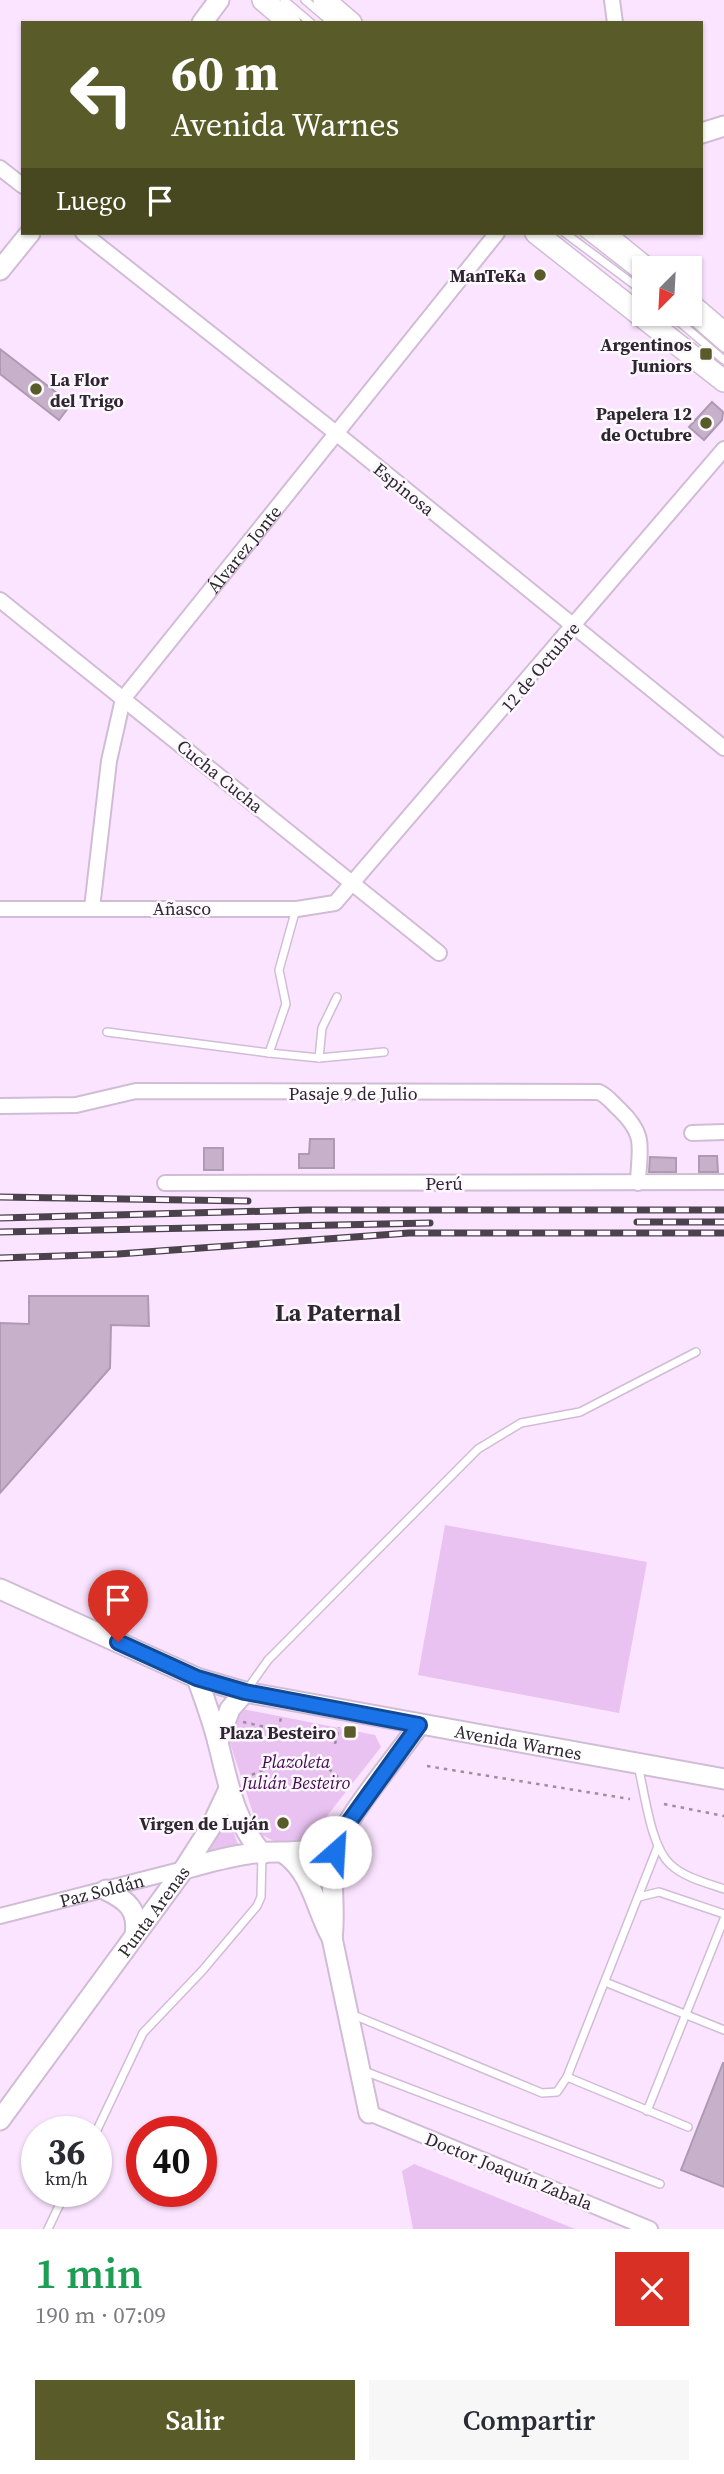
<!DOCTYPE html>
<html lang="es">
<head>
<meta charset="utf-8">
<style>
  body { margin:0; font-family:"Source Serif 4",serif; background:#f7f7f7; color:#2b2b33; height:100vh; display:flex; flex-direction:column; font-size:26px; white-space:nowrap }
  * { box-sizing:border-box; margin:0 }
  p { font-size:23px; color:#7c7c81 }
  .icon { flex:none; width:38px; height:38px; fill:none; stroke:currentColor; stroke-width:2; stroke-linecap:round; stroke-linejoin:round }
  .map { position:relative; height:2229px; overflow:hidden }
  .details { display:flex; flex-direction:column; background:#fff; flex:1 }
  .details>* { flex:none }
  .top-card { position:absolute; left:21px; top:21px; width:682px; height:214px; border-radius:0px; box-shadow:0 2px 5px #0004; background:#595b28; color:#fff; overflow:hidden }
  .needle { width:46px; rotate:204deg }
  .fabs { position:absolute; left:632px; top:256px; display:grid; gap:14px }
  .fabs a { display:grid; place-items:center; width:70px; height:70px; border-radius:0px; background:#fff; box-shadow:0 2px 5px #0004; font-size:35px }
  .speed { position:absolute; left:21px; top:2116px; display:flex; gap:14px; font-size:35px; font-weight:700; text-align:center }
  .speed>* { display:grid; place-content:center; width:91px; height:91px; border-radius:50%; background:#fff; box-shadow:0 2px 5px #0004; line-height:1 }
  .speed small { font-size:18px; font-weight:400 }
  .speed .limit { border:10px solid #d22; background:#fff; color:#111 }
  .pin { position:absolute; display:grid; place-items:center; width:60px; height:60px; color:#fff; margin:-72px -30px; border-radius:50% 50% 50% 0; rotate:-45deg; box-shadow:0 0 7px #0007 }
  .pin .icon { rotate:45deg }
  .me { position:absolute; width:77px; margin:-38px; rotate:26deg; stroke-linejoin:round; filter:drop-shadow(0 0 5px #0008) }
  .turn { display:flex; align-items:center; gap:24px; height:147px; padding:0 35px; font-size:32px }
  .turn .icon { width:91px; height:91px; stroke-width:2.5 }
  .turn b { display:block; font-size:49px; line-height:60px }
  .then { display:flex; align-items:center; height:66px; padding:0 35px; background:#0003; gap:14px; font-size:26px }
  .round { display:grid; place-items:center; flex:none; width:74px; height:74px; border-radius:0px; background:#f7f7f7 }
  .headline { display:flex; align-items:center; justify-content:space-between; height:119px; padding:0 35px }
  h1 { font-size:42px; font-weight:600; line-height:52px; color:#1e9e55 }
  .primary-button { display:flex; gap:14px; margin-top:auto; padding:14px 35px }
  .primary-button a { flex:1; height:80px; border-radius:0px; background:#595b28; color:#fff; font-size:28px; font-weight:600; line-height:80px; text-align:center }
  .primary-button a+a { background:#f7f7f7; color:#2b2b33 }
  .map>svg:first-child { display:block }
  .green { fill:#e9c2f1 }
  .building { fill:#c6b0ca; stroke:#af9ab3; stroke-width:2 }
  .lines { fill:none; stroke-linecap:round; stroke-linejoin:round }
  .lane-casing { stroke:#d1bcd6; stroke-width:10 }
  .street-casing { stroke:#d1bcd6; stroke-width:18 }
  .secondary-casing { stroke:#d1bcd6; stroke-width:23 }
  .primary-casing { stroke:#d1bcd6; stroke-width:24 }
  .path { stroke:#9e8ea1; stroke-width:2.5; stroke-dasharray:3.5 5; stroke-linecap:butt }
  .lane { stroke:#fff; stroke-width:7 }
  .street { stroke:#fff; stroke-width:14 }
  .secondary { stroke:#fff; stroke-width:19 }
  .primary { stroke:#fff; stroke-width:21 }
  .rail-casing { stroke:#4c424e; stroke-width:7 }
  .rail { stroke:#fdf8fe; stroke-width:4.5; stroke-dasharray:13; stroke-linecap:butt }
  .route-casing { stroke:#114b97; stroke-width:18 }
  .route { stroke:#1a73e8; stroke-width:12 }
  .poi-dot { fill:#595b28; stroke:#fdf8fe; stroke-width:2.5 }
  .labels { text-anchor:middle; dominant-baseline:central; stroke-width:5; stroke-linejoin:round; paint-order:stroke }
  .poi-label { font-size:18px; font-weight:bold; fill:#2e2630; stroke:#fdf8fe; text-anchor:end }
  .street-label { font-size:18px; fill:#2e2630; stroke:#fdf8fe }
  .park-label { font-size:18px; font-style:italic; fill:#470a52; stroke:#fdf8fe }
  .district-label { font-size:24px; font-weight:bold; fill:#2e2630; stroke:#fdf8fe }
</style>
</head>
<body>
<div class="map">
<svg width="724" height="2229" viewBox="0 0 724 2229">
  <rect width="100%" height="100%" fill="#fbe4ff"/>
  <g class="green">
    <path d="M445 1525 647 1562 619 1713 418 1675Z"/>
    <path d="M242 1709 375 1735 381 1747 309 1839 284 1846 260 1834 228 1737 232 1721Z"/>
    <path d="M226 1812 239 1847 201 1857Z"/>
    <path d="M414 2164 575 2229H413L402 2171Z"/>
  </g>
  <g class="building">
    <path d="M0 349 71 404 59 420 0 374Z"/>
    <path d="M712 402 723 412 722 420 704 440 689 427Z"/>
    <path d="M310 1139H334V1168H299V1154H309Z"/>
    <rect x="204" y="1148" width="19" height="22"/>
    <path d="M699 1156H717L718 1172H699Z"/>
    <path d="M650 1157 676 1158V1172H649Z"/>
    <path d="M29 1296H148L149 1326 111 1325 110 1368 0 1493V1323L29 1324Z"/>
    <path d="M723 2063H724V2187L681 2170Z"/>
  </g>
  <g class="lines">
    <defs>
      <g id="lane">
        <path d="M284 0 311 23"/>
        <path d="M305 0 332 23"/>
        <path d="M565 233 644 292"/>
        <path d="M584 233 644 280"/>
        <path d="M669 313 724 360"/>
        <path d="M684 313 724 348"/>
        <path d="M107 1032 269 1053 286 1004 279 970 296 909"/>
        <path d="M269 1053 319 1058 384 1052"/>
        <path d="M319 1058 322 1028 337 997"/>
        <path d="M246 1691 268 1660 478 1449 521 1423 580 1412 696 1352"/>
        <path d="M638 1766C645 1793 650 1845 670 1864 683 1877 707 1883 724 1889"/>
        <path d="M639 1897 659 1892 724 1914"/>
        <path d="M605 1982 724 2030"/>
        <path d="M351 2014 542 2093 557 2092 567 2077 658 1846"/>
        <path d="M364 2071 660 2184"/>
        <path d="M567 2077 688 2127"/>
        <path d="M647 2111 724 1919"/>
        <path d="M96 2132 143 2033 202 1971 257 1906 261 1897 262 1854"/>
        <path d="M48 2229 66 2191"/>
      </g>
      <g id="street">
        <path d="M612 0 615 23"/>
        <path d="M0 168 23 186"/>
        <path d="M83 233 336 433 724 748"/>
        <path d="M0 600 439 953"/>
        <path id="s1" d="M92 908 109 761 123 699 497 233"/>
        <path d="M0 909H297L335 903 724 449"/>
        <path d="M0 1106 76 1105 136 1091 599 1092C609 1097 612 1103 620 1110 647 1136 639 1148 638 1183"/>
        <path d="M692 1133 724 1132"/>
        <path d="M165 1183 724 1182"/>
        <path id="s2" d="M0 1916 184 1869"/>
        <path d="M369 2113 650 2229"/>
      </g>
      <g id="secondary">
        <path d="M202 23 219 0"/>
        <path d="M702 133 724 126"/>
        <path d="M0 270 30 233"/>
        <path id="s3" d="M0 1589 197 1678 245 1692 724 1779"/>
        <path d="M197 1678C204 1698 212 1719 217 1739 229 1784 232 1816 262 1854"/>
        <path d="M218 1742 230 1709 245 1692"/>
        <path d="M285 1854C312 1873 316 1910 332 1938L369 2113"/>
        <path d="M184 1869C205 1863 226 1857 248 1854 289 1848 302 1861 341 1833"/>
        <path d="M106 1890C127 1900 139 1910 135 1935"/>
        <path d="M332 1938C336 1909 329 1880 335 1851 343 1819 398 1756 419 1725"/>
        <path id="s4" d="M0 2120 184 1869 212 1825 228 1791"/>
      </g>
      <g id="primary">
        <path d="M263 0 290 23"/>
        <path d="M324 0 351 23"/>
        <path d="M536 233 724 381"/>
        <path d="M603 233 646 268"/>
        <path d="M690 304 724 333"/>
      </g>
    </defs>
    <use href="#lane" class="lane-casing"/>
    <use href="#street" class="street-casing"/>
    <use href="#secondary" class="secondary-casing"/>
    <use href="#primary" class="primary-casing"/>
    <g class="path">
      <path d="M243 1722 270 1728"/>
      <path d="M278 1730 281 1718"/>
      <path d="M335 1744 339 1727"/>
      <path d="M427 1766 630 1799"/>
      <path d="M329 1769 349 1787"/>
      <path d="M244 1778 280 1763"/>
      <path d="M664 1804 724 1816"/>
    </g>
    <use href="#lane" class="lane"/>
    <use href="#street" class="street"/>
    <use href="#secondary" class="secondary"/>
    <use href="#primary" class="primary"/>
    <defs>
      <g id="rail">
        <path d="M0 1197 248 1201"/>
        <path d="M0 1218 308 1210H724"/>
        <path d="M637 1222H724"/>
        <path d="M0 1232 430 1223"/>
        <path d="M0 1258 118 1254 409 1233H724"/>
      </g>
    </defs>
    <use href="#rail" class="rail-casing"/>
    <use href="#rail" class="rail"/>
  </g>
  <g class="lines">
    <defs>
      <path id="route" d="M118 1642 197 1678 245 1692 419 1725 341 1833 335 1852"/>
    </defs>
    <use href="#route" class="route-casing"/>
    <use href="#route" class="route"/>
  </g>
  <g class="poi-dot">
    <circle cx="540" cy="275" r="7"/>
    <rect x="699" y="347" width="14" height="14" rx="3.5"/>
    <circle cx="36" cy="389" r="7"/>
    <circle cx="706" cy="423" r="7"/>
    <rect x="343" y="1725" width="14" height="14" rx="3.5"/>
    <circle cx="283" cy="1823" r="7"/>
  </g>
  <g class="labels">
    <g class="poi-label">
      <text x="526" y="275">ManTeKa</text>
      <text x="692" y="344">Argentinos<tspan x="692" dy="21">Juniors</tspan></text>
      <text x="50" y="379" text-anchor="start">La Flor<tspan x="50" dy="21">del Trigo</tspan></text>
      <text x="692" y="413">Papelera 12<tspan x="692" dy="21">de Octubre</tspan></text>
      <text x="336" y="1732">Plaza Besteiro</text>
      <text x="269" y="1823">Virgen de Luján</text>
    </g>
    <g class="street-label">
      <text transform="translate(404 489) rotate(39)">Espinosa</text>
      <text stroke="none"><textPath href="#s1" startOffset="404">Álvarez Jonte</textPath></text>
      <text transform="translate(540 667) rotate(-50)">12 de Octubre</text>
      <text transform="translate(220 776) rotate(39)">Cucha Cucha</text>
      <text x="182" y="908">Añasco</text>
      <text x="353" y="1093">Pasaje 9 de Julio</text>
      <text x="444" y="1183">Perú</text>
      <text stroke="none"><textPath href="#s3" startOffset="544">Avenida Warnes</textPath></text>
      <text stroke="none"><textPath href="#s2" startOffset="105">Paz Soldán</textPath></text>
      <text stroke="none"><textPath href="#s4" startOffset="259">Punta Arenas</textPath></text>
      <text transform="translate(509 2171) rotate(22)">Doctor Joaquín Zabala</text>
    </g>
    <g class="park-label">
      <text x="296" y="1761">Plazoleta<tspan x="296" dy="21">Julián Besteiro</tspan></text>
    </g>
    <g class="district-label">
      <text x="338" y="1312">La Paternal</text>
    </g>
  </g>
</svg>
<div class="fabs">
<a><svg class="needle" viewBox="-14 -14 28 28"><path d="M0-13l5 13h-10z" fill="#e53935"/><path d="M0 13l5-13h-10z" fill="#7c7c81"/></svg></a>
</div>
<div class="speed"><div>36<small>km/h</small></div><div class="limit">40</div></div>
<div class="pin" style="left:118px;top:1642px;background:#d93025"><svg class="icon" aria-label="arrive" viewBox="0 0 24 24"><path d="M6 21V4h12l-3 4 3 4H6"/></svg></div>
<svg class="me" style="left:335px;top:1852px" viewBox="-20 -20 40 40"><circle r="19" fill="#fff"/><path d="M0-13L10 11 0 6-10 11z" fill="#1a73e8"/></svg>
<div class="top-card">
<div class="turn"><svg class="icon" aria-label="left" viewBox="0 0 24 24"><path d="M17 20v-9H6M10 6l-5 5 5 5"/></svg><div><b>60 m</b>Avenida Warnes</div></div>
<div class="then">Luego<svg class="icon" aria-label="arrive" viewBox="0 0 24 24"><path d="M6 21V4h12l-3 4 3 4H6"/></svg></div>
</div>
</div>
<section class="details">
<div class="headline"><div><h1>1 min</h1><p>190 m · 07:09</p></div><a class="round" style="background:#d93025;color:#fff"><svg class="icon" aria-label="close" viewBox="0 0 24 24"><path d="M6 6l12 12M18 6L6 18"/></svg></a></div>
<div class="primary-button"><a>Salir</a><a>Compartir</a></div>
</section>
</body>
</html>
